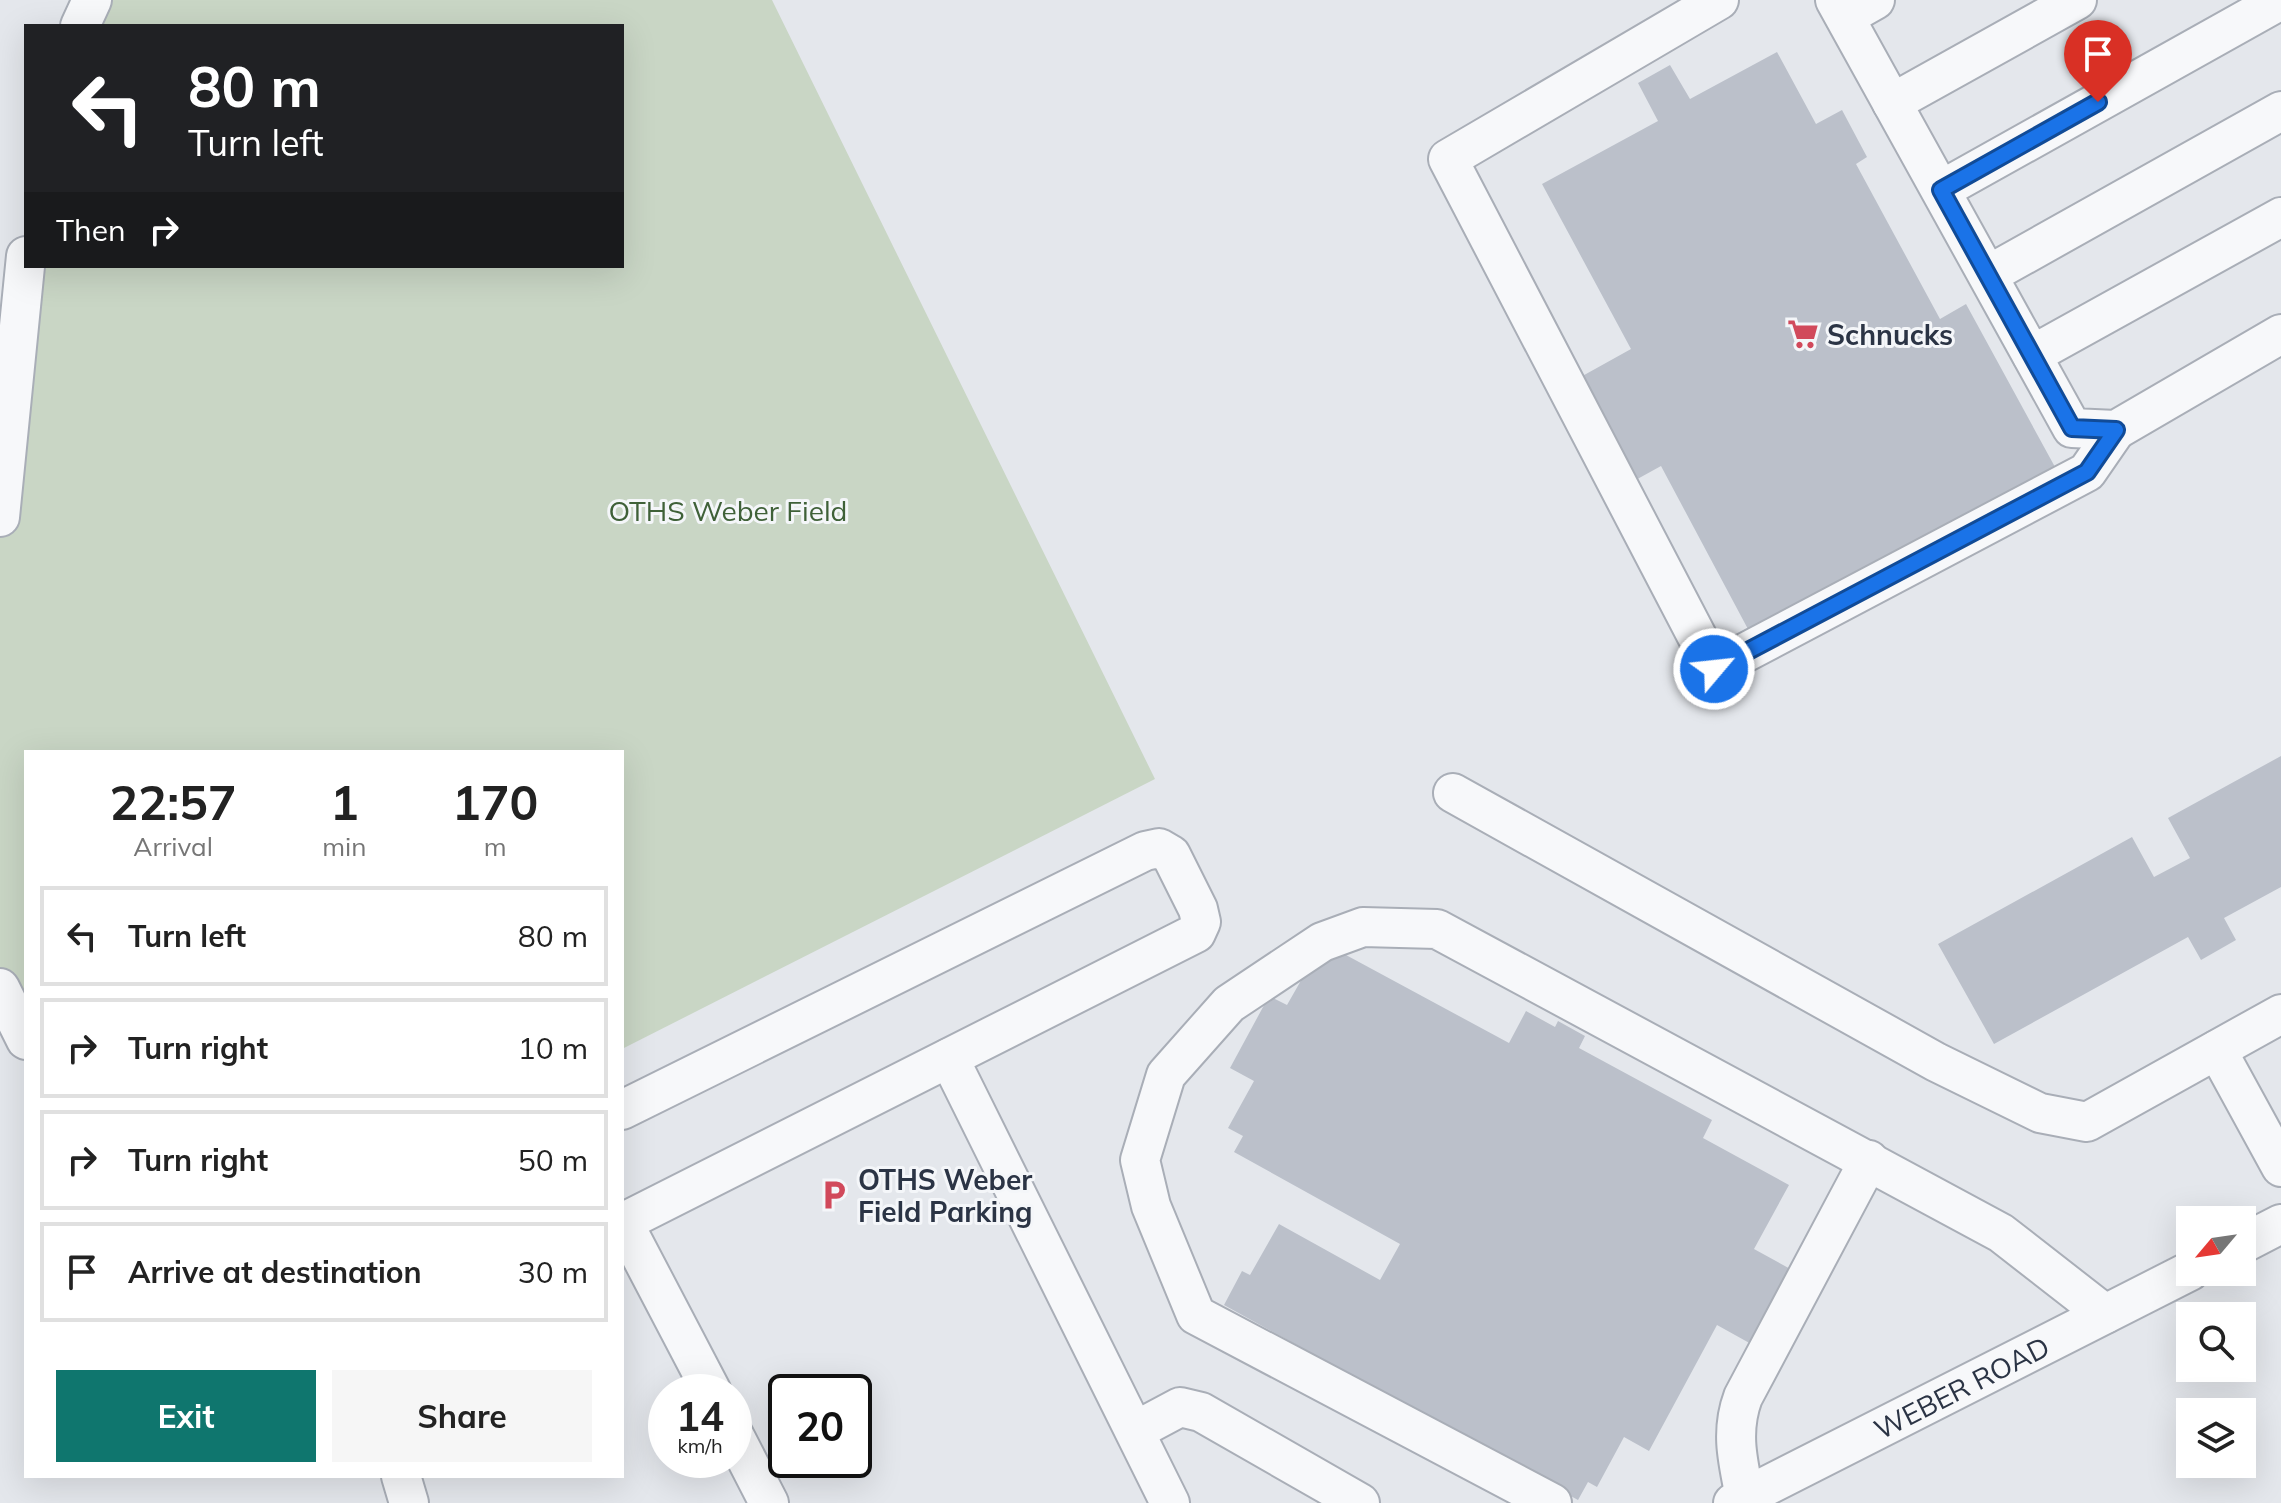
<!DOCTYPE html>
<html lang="en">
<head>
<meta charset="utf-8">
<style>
  body { margin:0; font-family:Mulish,sans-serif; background:#f6f6f6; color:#222; height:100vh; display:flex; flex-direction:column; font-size:30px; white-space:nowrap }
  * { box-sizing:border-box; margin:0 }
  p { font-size:26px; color:#767676 }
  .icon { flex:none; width:44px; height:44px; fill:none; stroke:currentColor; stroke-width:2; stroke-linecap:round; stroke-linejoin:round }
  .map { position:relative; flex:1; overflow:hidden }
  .sheet { position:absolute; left:24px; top:750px; width:600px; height:728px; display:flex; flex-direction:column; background:#fff; border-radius:0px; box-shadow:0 8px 32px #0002 }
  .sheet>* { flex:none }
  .banner { position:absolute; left:24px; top:24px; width:600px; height:244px; border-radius:0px; box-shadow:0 8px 32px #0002; background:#202124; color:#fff; overflow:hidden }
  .needle { width:52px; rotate:241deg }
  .controls { position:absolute; left:2176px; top:1206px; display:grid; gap:16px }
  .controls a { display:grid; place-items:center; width:80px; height:80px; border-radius:0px; background:#fff; box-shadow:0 8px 32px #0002; font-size:40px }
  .speed { position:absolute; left:648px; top:1374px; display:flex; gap:16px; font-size:40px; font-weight:700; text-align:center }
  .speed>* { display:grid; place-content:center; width:104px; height:104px; border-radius:50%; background:#fff; box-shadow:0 8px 32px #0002; line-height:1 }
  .speed small { font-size:20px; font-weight:400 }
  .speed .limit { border:4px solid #111; border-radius:12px; background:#fff; color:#111 }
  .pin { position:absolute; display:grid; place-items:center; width:68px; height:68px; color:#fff; margin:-82px -34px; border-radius:50% 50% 50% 0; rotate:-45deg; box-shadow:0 0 8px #0007 }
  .pin .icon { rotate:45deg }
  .me { position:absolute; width:88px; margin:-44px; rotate:62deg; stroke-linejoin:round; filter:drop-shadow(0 0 6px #0008) }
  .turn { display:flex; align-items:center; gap:28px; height:168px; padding:0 32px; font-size:36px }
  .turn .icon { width:104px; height:104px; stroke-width:2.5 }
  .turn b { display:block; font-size:56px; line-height:68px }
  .then { display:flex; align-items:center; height:76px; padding:0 32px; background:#0003; gap:16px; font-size:30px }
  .eta { display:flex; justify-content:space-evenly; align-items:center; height:136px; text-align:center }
  .eta b { font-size:48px; font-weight:700; line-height:56px }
  .cta { display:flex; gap:16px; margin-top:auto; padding:16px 32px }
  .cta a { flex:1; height:92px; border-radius:0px; background:#0f766e; color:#fff; font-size:32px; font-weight:700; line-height:92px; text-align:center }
  .cta a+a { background:#f6f6f6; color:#222 }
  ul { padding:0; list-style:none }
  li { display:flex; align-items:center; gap:24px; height:100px; margin:0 16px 12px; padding:0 16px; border:4px solid #e0e0e0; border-radius:0px }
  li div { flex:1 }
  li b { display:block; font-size:30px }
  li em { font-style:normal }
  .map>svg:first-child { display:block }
  .green { fill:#c9d6c5 }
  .building { fill:#bbc0ca }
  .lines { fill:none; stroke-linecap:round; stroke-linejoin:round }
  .minor-casing { stroke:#a9aeb7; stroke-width:42 }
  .minor { stroke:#f7f8fa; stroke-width:38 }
  .route-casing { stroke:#114b97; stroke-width:20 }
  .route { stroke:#1a73e8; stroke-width:14 }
  .labels { text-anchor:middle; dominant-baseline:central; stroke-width:6; stroke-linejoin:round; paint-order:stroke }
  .poi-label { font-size:28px; font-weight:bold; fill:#2b3445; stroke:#f4f6f9; text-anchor:start }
  .park-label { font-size:28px; fill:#3f6138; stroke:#f4f6f9 }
  .street-label { font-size:28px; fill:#2b3445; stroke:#f4f6f9 }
</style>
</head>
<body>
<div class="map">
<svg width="2281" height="1503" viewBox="0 0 2281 1503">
  <rect width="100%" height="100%" fill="#e4e7ec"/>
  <path class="green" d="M92 0H772L1155 779 622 1049V752H26V1040L0 988V517L26 266H622V26H80Z"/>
  <g class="building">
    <path d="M1777 52 1816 124 1842 110 1867 157 1856 164 1940 319 1966 304 2055 467 1749 631 1661 466 1632 482 1577 379 1631 349 1542 184 1658 121 1638 83 1670 65 1690 99Z"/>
    <path d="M2281 756V887L2224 918 2236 940 2201 960 2188 937 1994 1044 1938 944 2132 837 2154 877 2190 858 2168 818Z"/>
    <path d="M1333 948 1509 1043 1526 1011 1555 1027 1558 1021 1585 1036 1579 1048 1712 1120 1703 1138 1789 1185 1754 1249 1794 1271 1753 1345 1717 1325 1649 1451 1624 1437 1597 1487 1588 1482 1578 1500 1224 1305 1242 1271 1250 1275 1279 1224 1380 1280 1400 1244 1234 1152 1243 1136 1228 1128 1254 1081 1230 1068 1269 996 1287 1005 1311 963 1324 964Z"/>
  </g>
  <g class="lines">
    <defs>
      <g id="minor">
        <path d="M1719 0 1448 159 1714 669 2087 472 2116 430"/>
        <path d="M1835 0 2072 428 2116 430 2281 334"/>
        <path d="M1845 17 1875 0"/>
        <path d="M80 26 92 0"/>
        <path d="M1892 103 2077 0"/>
        <path d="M1941 190 2281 0"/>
        <path d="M1988 275 2281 111"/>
        <path d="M2032 355 2281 217"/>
        <path d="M0 517 26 256"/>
        <path d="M1453 793 1936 1062 2040 1113 2087 1122 2281 1014"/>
        <path d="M0 988 26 1040"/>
        <path d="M2217 1050 2281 1167"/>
        <path d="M949 1058 1170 1503"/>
        <path d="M622 1110 1145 851 1159 848 1171 855 1198 909 1201 922 1196 933 622 1223"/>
        <path d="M623 1222 712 1392"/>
        <path d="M2242 1244 2281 1224"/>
        <path d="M1135 1431 1180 1407 1201 1412 1360 1503"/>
        <path d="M734 1435 769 1503"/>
        <path d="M401 1476 409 1503"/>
        <path d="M1745 1497C1738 1462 1730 1432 1743 1397L1869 1160"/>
        <path d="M1552 1503 1196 1315 1151 1206 1140 1160 1166 1075 1229 1004 1322 942 1363 927 1437 929 2001 1233 2105 1314"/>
        <path id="s1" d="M1733 1503 2190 1271"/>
      </g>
    </defs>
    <use href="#minor" class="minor-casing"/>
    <use href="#minor" class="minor"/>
  </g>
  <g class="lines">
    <defs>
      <path id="route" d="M1714 669 2087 472 2116 430 2072 428 1941 190 2098 102"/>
    </defs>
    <use href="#route" class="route-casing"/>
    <use href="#route" class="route"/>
  </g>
  <defs>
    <symbol id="supermarket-bare" viewBox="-9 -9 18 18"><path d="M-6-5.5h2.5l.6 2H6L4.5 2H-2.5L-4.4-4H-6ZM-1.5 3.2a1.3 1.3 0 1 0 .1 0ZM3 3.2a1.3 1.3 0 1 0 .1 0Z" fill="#d1495b" stroke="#f4f6f9" stroke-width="2.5" paint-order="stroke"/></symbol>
    <symbol id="parking-bare" viewBox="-9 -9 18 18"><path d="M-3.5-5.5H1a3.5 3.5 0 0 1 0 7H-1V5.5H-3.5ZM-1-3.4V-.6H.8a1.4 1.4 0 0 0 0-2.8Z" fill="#d1495b" stroke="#f4f6f9" stroke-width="2.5" paint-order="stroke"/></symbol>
  </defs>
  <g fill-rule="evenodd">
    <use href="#supermarket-bare" x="1781" y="312" width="44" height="44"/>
    <use href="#parking-bare" x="812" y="1173" width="44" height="44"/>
  </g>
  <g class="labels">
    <g class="poi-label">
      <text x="1827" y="334">Schnucks</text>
      <text x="858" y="1179">OTHS Weber<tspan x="858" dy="32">Field Parking</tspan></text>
    </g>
    <g class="park-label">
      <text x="728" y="510">OTHS Weber Field</text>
    </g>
    <g class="street-label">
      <text stroke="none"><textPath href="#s1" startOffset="256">WEBER ROAD</textPath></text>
    </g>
  </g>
</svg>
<div class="controls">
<a><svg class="needle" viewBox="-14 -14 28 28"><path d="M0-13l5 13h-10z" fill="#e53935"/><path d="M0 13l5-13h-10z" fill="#767676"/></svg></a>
<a><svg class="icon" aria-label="search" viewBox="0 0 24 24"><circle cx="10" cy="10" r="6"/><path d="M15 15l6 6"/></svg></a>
<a><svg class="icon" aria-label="layers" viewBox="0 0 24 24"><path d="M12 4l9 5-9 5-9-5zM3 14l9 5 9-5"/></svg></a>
</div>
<div class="speed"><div>14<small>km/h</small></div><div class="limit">20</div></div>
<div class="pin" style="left:2098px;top:102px;background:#d93025"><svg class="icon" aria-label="arrive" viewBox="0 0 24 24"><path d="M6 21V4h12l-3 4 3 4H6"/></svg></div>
<svg class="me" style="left:1714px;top:669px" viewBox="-20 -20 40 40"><circle r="17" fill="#1a73e8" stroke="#fff" stroke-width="3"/><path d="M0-11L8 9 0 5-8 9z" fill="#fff"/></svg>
<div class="banner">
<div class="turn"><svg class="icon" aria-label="left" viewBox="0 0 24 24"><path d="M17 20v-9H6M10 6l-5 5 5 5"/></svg><div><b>80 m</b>Turn left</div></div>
<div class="then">Then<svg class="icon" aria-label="right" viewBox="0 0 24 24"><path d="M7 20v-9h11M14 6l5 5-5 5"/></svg></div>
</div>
<section class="sheet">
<div class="eta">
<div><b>22:57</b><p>Arrival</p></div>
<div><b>1</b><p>min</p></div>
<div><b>170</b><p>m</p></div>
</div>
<ul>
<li><svg class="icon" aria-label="left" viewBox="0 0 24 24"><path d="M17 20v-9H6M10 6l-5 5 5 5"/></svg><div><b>Turn left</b></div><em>80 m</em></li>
<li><svg class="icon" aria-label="right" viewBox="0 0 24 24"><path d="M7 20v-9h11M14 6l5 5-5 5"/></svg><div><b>Turn right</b></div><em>10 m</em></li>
<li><svg class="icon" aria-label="right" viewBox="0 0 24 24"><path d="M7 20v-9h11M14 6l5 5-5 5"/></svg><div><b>Turn right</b></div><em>50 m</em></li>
<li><svg class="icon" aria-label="arrive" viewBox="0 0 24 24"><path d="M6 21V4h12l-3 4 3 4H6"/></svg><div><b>Arrive at destination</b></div><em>30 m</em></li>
</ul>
<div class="cta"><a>Exit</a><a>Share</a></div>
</section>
</div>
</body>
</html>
